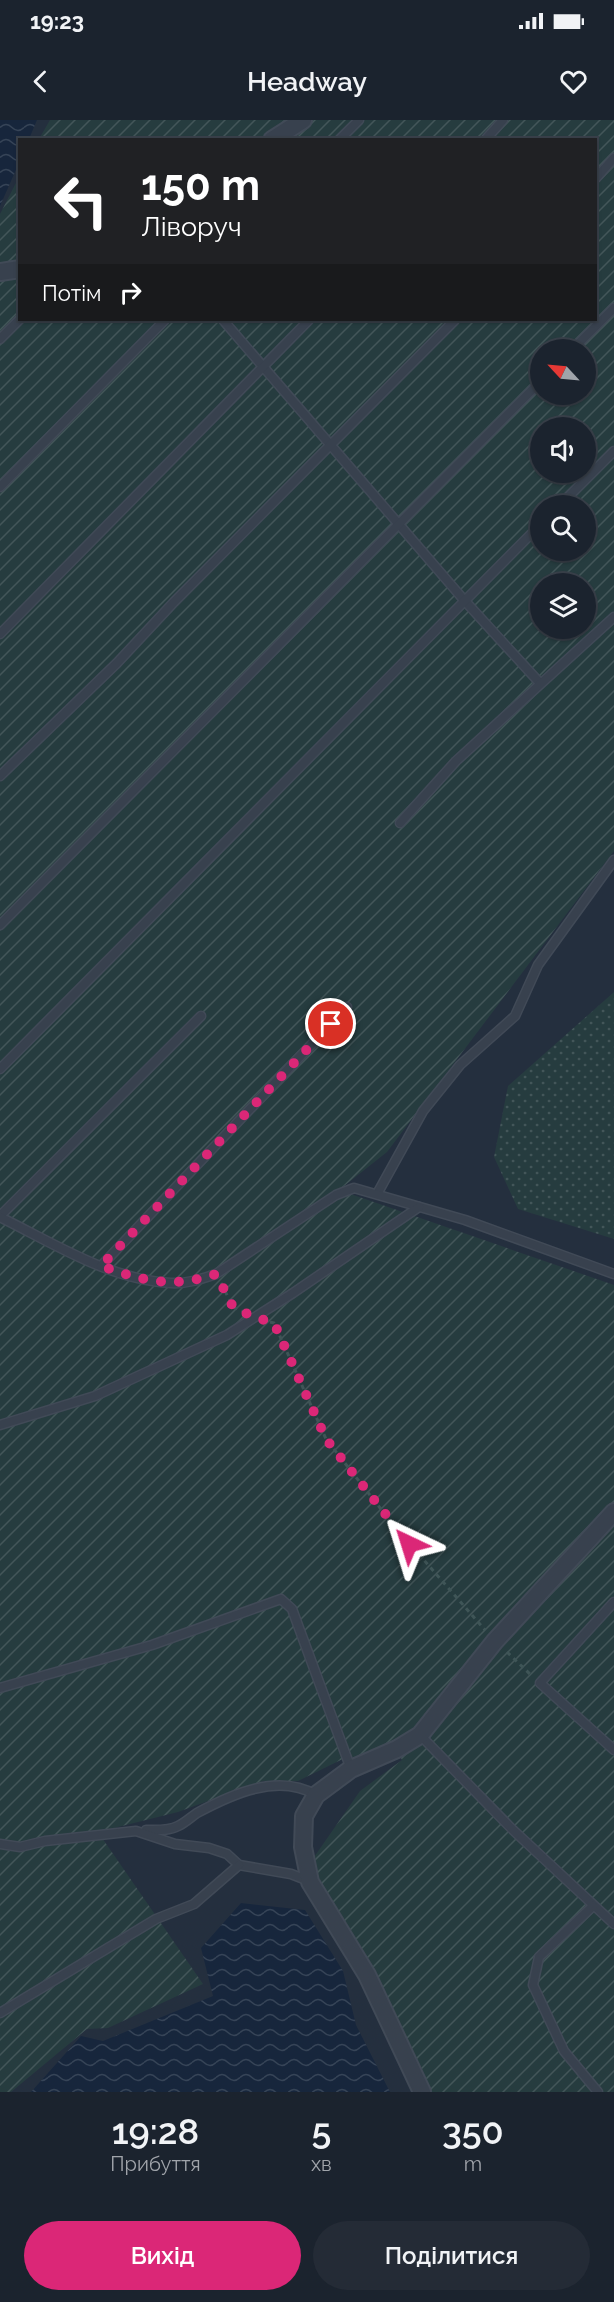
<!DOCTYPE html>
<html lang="uk">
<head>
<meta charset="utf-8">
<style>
  body { margin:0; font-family:Raleway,sans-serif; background:#242b36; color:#f1f3f6; height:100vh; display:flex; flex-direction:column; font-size:22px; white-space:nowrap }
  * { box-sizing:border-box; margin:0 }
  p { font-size:20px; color:#a0a4aa }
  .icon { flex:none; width:33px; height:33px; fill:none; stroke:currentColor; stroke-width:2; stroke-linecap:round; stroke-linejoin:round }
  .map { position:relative; height:1972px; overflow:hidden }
  .drawer { display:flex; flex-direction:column; background:#1b232e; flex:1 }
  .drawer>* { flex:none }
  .top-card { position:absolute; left:18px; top:18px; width:579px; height:183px; border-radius:0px; box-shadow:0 2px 4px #0004,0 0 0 2px #39404a; background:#202124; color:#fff; overflow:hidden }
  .needle { width:39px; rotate:296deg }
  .fabs { position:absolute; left:530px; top:219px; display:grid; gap:12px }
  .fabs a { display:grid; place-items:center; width:66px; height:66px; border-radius:50%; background:#1b232e; box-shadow:0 2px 4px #0004,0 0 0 2px #39404a; font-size:30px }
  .pin { position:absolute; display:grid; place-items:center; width:51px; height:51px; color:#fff; margin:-26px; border:3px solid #fff; border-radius:50%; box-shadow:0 2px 6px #0007 }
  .me { position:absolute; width:66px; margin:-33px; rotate:319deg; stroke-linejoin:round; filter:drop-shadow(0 0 4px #0008) }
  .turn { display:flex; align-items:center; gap:21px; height:126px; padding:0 24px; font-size:27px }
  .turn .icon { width:78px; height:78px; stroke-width:2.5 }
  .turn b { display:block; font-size:42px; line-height:51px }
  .then { display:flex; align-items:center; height:57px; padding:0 24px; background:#0003; gap:12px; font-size:22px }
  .eta { display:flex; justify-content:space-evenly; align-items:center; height:102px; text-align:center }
  .eta b { font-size:36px; font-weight:600; line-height:42px }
  .cta { display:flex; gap:12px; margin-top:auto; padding:12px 24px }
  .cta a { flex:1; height:69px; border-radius:36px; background:#db2777; color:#fff; font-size:24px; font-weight:600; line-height:69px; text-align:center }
  .cta a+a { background:#242b36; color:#f1f3f6 }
  .status { display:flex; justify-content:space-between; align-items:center; height:42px; padding:0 30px; background:#1b232e; direction:ltr }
  .status svg { height:16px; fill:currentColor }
  header { display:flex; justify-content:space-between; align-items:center; height:78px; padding:0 24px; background:#1b232e; font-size:27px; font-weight:600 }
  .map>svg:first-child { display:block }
  .grass { fill:url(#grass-dots) }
  .garden { fill:url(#garden-furrows); fill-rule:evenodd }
  .water { fill:url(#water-waves) }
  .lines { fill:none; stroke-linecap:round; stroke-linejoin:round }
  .lane-casing { stroke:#414a57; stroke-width:11 }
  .street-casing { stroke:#414a57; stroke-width:20 }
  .path { stroke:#3f5557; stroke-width:3; stroke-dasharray:4.5 4.5; stroke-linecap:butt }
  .lane { stroke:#38414e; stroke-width:8 }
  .street { stroke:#38414e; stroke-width:16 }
  .route { stroke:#db2777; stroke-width:10; stroke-dasharray:0 18 }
</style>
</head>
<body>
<div class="status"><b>19:23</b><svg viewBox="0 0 49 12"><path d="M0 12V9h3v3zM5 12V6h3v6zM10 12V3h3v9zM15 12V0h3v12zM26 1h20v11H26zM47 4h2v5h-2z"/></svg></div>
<header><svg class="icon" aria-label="back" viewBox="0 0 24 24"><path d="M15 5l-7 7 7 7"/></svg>Headway<svg class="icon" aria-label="heart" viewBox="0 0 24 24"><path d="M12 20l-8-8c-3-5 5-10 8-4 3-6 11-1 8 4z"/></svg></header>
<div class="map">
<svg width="614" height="1972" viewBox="0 0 614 1972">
  <defs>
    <pattern id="grass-dots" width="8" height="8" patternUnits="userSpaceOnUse" patternTransform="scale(1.5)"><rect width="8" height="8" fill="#263c3f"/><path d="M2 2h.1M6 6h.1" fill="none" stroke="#435659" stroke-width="1.8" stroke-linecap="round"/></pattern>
    <pattern id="garden-furrows" width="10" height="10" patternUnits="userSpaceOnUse" patternTransform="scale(1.5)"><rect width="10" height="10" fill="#263c3f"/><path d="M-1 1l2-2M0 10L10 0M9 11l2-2" fill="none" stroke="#435659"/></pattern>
    <pattern id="water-waves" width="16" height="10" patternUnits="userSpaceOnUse" patternTransform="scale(1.5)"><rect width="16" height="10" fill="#17263c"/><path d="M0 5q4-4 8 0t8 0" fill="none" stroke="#364457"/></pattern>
  </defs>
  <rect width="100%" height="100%" fill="#242f3e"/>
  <path class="grass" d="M614 872V1119L518 1089 494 1037 508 966Z"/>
  <path class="garden" d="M50 0H614V731L387 1032 339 1070 614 1165V1972H428L322 1773 312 1740 360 1671 402 1640 393 1623 359 1641 349 1636 298 1661H263L178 1692 98 1712 203 1864 108 1908 87 1909 11 1972H0V94L19 57 20 200H596V20L39 19ZM540 230H585V274H540ZM540 308H585V352H540ZM540 386H585V430H540ZM540 464H585V508H540Z"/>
  <g class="water">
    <path d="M0 0H37L29 19 20 20 19 43 0 86Z"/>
    <path d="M241 1783 305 1790 343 1851 356 1905 390 1972H31L81 1916 103 1921 213 1876 201 1828Z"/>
  </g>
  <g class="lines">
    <defs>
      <g id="lane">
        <path d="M339 20 359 0"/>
        <path d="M485 20 503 0"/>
        <path d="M596 58 614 38"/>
        <path d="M223 200 464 480 539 562"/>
        <path d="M0 219 20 199"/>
        <path d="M572 230 614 188"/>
        <path d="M0 367 165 200"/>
        <path d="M559 386 614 331"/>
        <path d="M0 514 309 200"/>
        <path d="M0 656 117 543 174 482 455 200"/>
        <path d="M400 703 456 641 614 497"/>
        <path d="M0 805 540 262"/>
        <path d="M0 949 540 405"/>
        <path d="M377 1074 423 991 460 945 515 896 538 845 614 740"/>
        <path d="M0 1096 201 896"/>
        <path d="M0 1097C53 1123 110 1160 171 1163 187 1164 201 1159 216 1154L336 1075 354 1068 465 1100 614 1154"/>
        <path d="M101 1146 347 887"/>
        <path d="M0 1305 95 1276 227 1215 293 1173 419 1087"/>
        <path d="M614 1482 540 1563 614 1630"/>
        <path d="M0 1568 152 1525 281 1479 292 1489 351 1649"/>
        <path d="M420 1615 513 1710 614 1804"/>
        <path d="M146 1710C156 1710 169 1711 178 1706 185 1703 191 1697 197 1693 232 1674 278 1653 316 1675"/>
        <path d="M0 1724 20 1727 45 1721 136 1711 175 1724 209 1728 227 1734 239 1745 291 1754 309 1761"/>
        <path d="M593 1786 539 1837 533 1865 564 1931 598 1972"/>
        <path d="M0 1893 156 1799 194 1784 239 1745"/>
      </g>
      <g id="street">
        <path d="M272 20 303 0"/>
        <path d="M0 152 20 149"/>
        <path d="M422 1972 367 1855 310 1762 303 1727 304 1696 316 1675 351 1649 397 1629 420 1615 495 1521 614 1392"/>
      </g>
    </defs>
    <use href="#lane" class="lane-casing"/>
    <use href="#street" class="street-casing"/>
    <g class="path">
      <path d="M221 1163 233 1187 244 1192"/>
      <path d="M270 1202 274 1203 326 1319 395 1407 485 1510"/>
      <path d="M507 1532 532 1556"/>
    </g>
    <use href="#lane" class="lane"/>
    <use href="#street" class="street"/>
  </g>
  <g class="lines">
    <path class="route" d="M331 904 101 1146C144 1161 171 1169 216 1154L233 1187 254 1197 274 1203 326 1319 409 1424"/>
  </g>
</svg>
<div class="fabs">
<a><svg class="needle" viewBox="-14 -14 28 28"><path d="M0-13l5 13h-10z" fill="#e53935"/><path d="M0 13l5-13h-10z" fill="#a0a4aa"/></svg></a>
<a><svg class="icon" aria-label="sound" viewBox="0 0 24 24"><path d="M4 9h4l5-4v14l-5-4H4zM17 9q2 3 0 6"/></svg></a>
<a><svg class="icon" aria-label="search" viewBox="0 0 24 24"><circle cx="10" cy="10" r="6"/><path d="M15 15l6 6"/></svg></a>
<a><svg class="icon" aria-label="layers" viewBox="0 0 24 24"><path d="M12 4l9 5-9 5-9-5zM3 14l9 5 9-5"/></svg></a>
</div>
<div class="pin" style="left:331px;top:904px;background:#d93025"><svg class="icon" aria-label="arrive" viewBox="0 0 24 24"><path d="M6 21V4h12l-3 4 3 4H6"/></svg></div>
<svg class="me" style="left:409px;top:1424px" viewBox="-20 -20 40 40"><path d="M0-17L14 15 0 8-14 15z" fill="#db2777" stroke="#fff" stroke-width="4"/></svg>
<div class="top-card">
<div class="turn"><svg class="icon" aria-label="left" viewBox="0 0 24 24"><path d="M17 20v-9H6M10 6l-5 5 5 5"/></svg><div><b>150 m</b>Ліворуч</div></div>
<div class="then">Потім<svg class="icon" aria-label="right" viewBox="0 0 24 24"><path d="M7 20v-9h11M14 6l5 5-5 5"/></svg></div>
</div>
</div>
<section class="drawer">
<div class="eta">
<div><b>19:28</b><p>Прибуття</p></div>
<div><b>5</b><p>хв</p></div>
<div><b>350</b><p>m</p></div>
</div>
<div class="cta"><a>Вихід</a><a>Поділитися</a></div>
</section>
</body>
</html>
